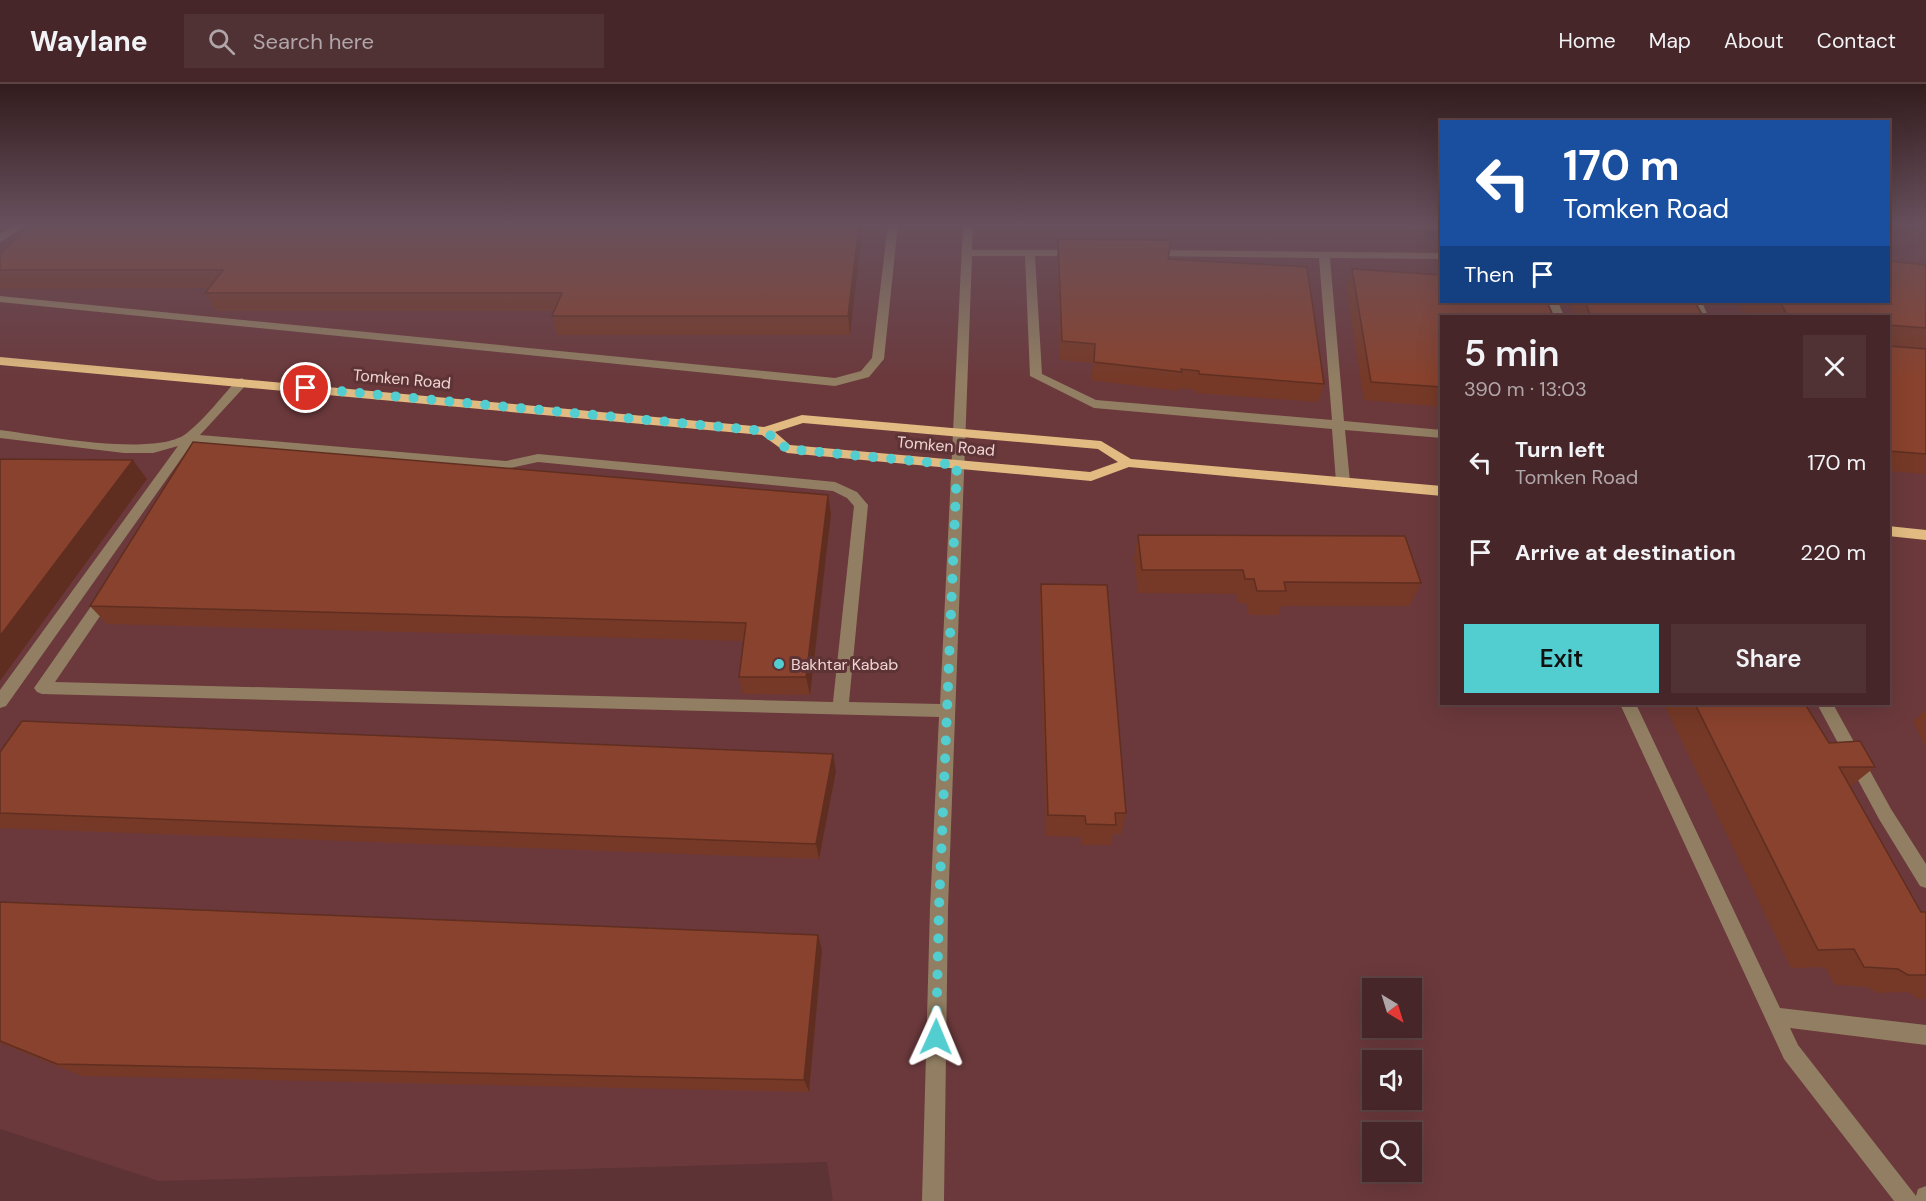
<!DOCTYPE html>
<html lang="en">
<head>
<meta charset="utf-8">
<style>
  body { margin:0; font-family:"DM Sans",sans-serif; background:#503234; color:#f1f3f6; height:100vh; display:flex; flex-direction:column; font-size:22px; white-space:nowrap }
  * { box-sizing:border-box; margin:0 }
  p { font-size:20px; color:#b0a5a8 }
  .icon { flex:none; width:33px; height:33px; fill:none; stroke:currentColor; stroke-width:2; stroke-linecap:round; stroke-linejoin:round }
  .map { position:relative; flex:1; overflow:hidden }
  .sheet { position:absolute; left:1440px; top:231px; width:450px; height:390px; display:flex; flex-direction:column; background:#462628; border-radius:0px; box-shadow:0 6px 24px #0002,0 0 0 2px #5e4345 }
  .sheet>* { flex:none }
  .banner { position:absolute; left:1440px; top:36px; width:450px; height:183px; border-radius:0px; box-shadow:0 6px 24px #0002,0 0 0 2px #5e4345; background:#1a4fa0; color:#fff; overflow:hidden }
  .needle { width:39px; rotate:142deg }
  .tools { position:absolute; left:1362px; top:894px; display:grid; gap:12px }
  .tools a { display:grid; place-items:center; width:60px; height:60px; border-radius:0px; background:#462628; box-shadow:0 6px 24px #0002,0 0 0 2px #5e4345; font-size:30px }
  .pin { position:absolute; display:grid; place-items:center; width:51px; height:51px; color:#fff; margin:-26px; border:3px solid #fff; border-radius:50%; box-shadow:0 2px 6px #0007 }
  .me { position:absolute; width:66px; margin:-33px; rotate:1deg; stroke-linejoin:round; filter:drop-shadow(0 0 4px #0008) }
  .turn { display:flex; align-items:center; gap:21px; height:126px; padding:0 24px; font-size:27px }
  .turn .icon { width:78px; height:78px; stroke-width:2.5 }
  .turn b { display:block; font-size:42px; line-height:51px }
  .then { display:flex; align-items:center; height:57px; padding:0 24px; background:#0003; gap:12px; font-size:22px }
  .round { display:grid; place-items:center; flex:none; width:63px; height:63px; border-radius:0px; background:#503234 }
  .head { display:flex; align-items:center; justify-content:space-between; height:102px; padding:0 24px }
  h1 { font-size:36px; font-weight:600; line-height:45px }
  .cta { display:flex; gap:12px; margin-top:auto; padding:12px 24px }
  .cta a { flex:1; height:69px; border-radius:0px; background:#52cdd0; color:#111; font-size:24px; font-weight:600; line-height:69px; text-align:center }
  .cta a+a { background:#503234; color:#f1f3f6 }
  ul { padding:0; list-style:none }
  li { display:flex; align-items:center; gap:18px; height:90px; padding:0 24px }
  li div { flex:1 }
  li b { display:block; font-size:22px }
  li em { font-style:normal }
  header { display:flex; align-items:center; gap:36px; box-sizing:border-box; height:84px; padding:0 30px; background:#462628; border-bottom:2px solid #5e4345 }
  header strong { font-size:28px }
  nav { display:flex; gap:33px; margin-inline-start:auto; font-size:21px }
  .search { width:420px; height:54px; background:#503234; display:flex; align-items:center; gap:15px; box-sizing:border-box; padding:0 21px; border-radius:0px; color:#b0a5a8; font-size:22px }
  .map>svg:first-child { display:block }
  .built { fill:#6b393c; fill-rule:evenodd }
  .lines { fill:none; stroke-linecap:round; stroke-linejoin:round }
  .minor { fill:#927f63; fill-rule:evenodd }
  .major { fill:#e1bb81; fill-rule:evenodd }
  .wall { fill:#763927 }
  .shaded-wall { fill:#602e20 }
  .building { fill:#89422d; stroke:#602e20; stroke-width:1.5 }
  .route { stroke:#52cdd0; stroke-width:10; stroke-dasharray:0 18 }
  .poi-dot { fill:#52cdd0; stroke:#5d3335; stroke-width:2 }
  .labels { text-anchor:middle; dominant-baseline:central; stroke-width:6; stroke-linejoin:round; paint-order:stroke }
  .street-label { font-size:16px; fill:#efd4d4; stroke:#5d3335 }
  .poi-label { font-size:16px; fill:#efd4d4; stroke:#5d3335; text-anchor:start }
</style>
</head>
<body>
<header>
<strong>Waylane</strong>
<div class="search"><svg class="icon" aria-label="search" viewBox="0 0 24 24"><circle cx="10" cy="10" r="6"/><path d="M15 15l6 6"/></svg>Search here</div>
<nav><a>Home</a><a>Map</a><a>About</a><a>Contact</a></nav>
</header>
<div class="map">
<svg width="1926" height="1117" viewBox="0 0 1926 1117">
  <rect width="100%" height="100%" fill="#5d3335"/>
  <path class="built" d="M3 140H1441L1442 218H1888L1889 140H1926V1117H833L827 1078 159 1097 0 1045V142ZM1442 232H1888V620H1442ZM1372 904H1412V944H1372ZM1372 976H1412V1016H1372ZM1372 1048H1412V1088H1372Z"/>
  <g class="lines">
    <g class="minor">
      <path d="M17 140H29L0 158V150Z"/>
      <path d="M888 140H898L884 275 869 293 835 302 0 218V212L835 294 861 287 872 274Z"/>
      <path d="M963 140H973L972 166H1078L1083 169 1078 172H1035L1042 290 1096 316 1332 336 1319 174 1150 172 1145 169 1150 166 1442 169V175L1330 174 1344 337 1442 346V354L1345 346 1350 398 1343 403 1336 398 1332 345 1094 324 1030 292 1025 172H972L948 824 944 1117H922L930 824 939 633 42 610 37 608 34 604 101 508 106 507 113 512 111 516 55 598 833 618 854 422 847 414 833 407 538 378 506 385 193 358 6 622 0 624V606L178 362 153 369H124L0 354V346C40 351 157 374 187 349 206 334 221 313 238 295L242 294 248 298 246 301 200 351 506 377 538 370 835 398 857 408 868 421 849 618 940 620Z"/>
      <path d="M1383 140H1442V146L1388 143Z"/>
      <path d="M1548 218H1558L1564 232H1554Z"/>
      <path d="M1692 218H1702L1708 232H1698Z"/>
      <path d="M1620 620H1636L1780 924 1926 941V961L1790 944 1798 961 1916 1112 1918 1105 1926 1102V1117H1894L1784 975Z"/>
      <path d="M1817 620H1833L1891 725 1926 780V804L1920 802 1879 735Z"/>
    </g>
    <g class="major">
      <path d="M0 273 764 343 802 331 1101 357 1131 375 1442 402V412L1129 383 1091 397 787 369 762 351 0 281ZM803 339 1098 365 1118 378 1090 388 790 361 775 348Z"/>
      <path d="M1888 442 1926 446V456L1888 452Z"/>
    </g>
  </g>
  <g class="wall">
    <path d="M863 140 850 251H558L552 232 554 227H216L205 209 208 204 0 205V170Z"/>
    <path d="M1058 155 1168 175 1324 300 1318 318 1195 309V306L1179 304 1178 307 1091 296 1093 279 1060 276 1057 173Z"/>
    <path d="M1926 181V264L1888 261V232H1766L1764 230 1742 228 1737 218H1888Z"/>
    <path d="M1352 185 1442 232V323L1364 316 1346 203Z"/>
    <path d="M1568 218H1695L1703 232H1574Z"/>
    <path d="M1888 262 1926 265V390L1888 387Z"/>
    <path d="M828 411 831 430 810 611 743 610 739 593 744 557 107 540 90 522Z"/>
    <path d="M1138 451 1421 499 1409 522H1281L1278 531H1249L1246 519H1238L1236 510 1138 509 1134 474Z"/>
    <path d="M1041 500 1126 729 1121 750H1113L1111 761H1082L1081 753 1046 752 1039 524Z"/>
    <path d="M1664 620H1805L1829 659 1875 683 1850 703 1921 828H1926V915H1919L1908 908 1877 909 1867 903 1835 901 1825 883 1791 884Z"/>
    <path d="M1926 626V664L1913 637Z"/>
    <path d="M0 668 836 687 819 775 0 744Z"/>
    <path d="M0 818 818 851 822 866 809 1008 82 992 0 959Z"/>
  </g>
  <g class="shaded-wall">
    <path d="M859 140H863L850 251 848 232Z"/>
    <path d="M133 376 147 395 0 597V552Z"/>
    <path d="M828 411 831 430 810 611 806 593Z"/>
    <path d="M833 670 836 687 819 775 816 760Z"/>
    <path d="M818 851 822 866 809 1008 804 996Z"/>
  </g>
  <g class="building">
    <path d="M31 140H859L848 232H552L562 209H205L223 186H0V170Z"/>
    <path d="M1058 155 1171 156 1168 175 1307 183 1324 300 1199 290V287L1181 285 1182 288 1094 278 1095 260 1062 257Z"/>
    <path d="M1888 177 1926 181V244L1888 241V232H1788L1780 218H1888Z"/>
    <path d="M1352 185 1442 191V218H1547L1553 232H1442V303L1371 298Z"/>
    <path d="M1585 218H1695L1703 232H1591Z"/>
    <path d="M1888 262 1926 265V370L1888 367Z"/>
    <path d="M193 358 828 411 806 593H739L746 539 90 522Z"/>
    <path d="M0 375 133 376 0 552Z"/>
    <path d="M1138 451 1405 452 1421 499 1284 498 1286 507H1257L1254 495H1245L1243 486H1142Z"/>
    <path d="M1041 500 1107 501 1126 729H1115L1116 741 1086 740 1085 732 1048 731Z"/>
    <path d="M1695 620H1805L1829 659 1860 657 1875 683H1839L1921 828H1926V891H1908L1898 885 1864 883 1854 865 1818 866Z"/>
    <path d="M22 637 833 670 816 760 0 729V668Z"/>
    <path d="M0 818 818 851 804 996 57 980 0 957Z"/>
  </g>
  <linearGradient id="sky" x2="0" y2="1"><stop stop-color="#331c1d"/><stop offset="0.47" stop-color="#67505c"/><stop offset="1" stop-color="#67505c" stop-opacity="0"/></linearGradient>
  <rect width="1926" height="296" fill="url(#sky)"/>
  <g class="lines">
    <path class="route" d="M306 304 765 347 787 365 957 381 939 824 936 953"/>
  </g>
  <circle class="poi-dot" cx="779" cy="580" r="6"/>
  <g class="labels">
    <g class="street-label">
      <text transform="translate(402 295) rotate(5)">Tomken Road</text>
      <text transform="translate(946 362) rotate(5)">Tomken Road</text>
    </g>
    <g class="poi-label">
      <text x="791" y="580">Bakhtar Kabab</text>
    </g>
  </g>
</svg>
<div class="tools">
<a><svg class="needle" viewBox="-14 -14 28 28"><path d="M0-13l5 13h-10z" fill="#e53935"/><path d="M0 13l5-13h-10z" fill="#b0a5a8"/></svg></a>
<a><svg class="icon" aria-label="sound" viewBox="0 0 24 24"><path d="M4 9h4l5-4v14l-5-4H4zM17 9q2 3 0 6"/></svg></a>
<a><svg class="icon" aria-label="search" viewBox="0 0 24 24"><circle cx="10" cy="10" r="6"/><path d="M15 15l6 6"/></svg></a>
</div>
<div class="pin" style="left:306px;top:304px;background:#d93025"><svg class="icon" aria-label="arrive" viewBox="0 0 24 24"><path d="M6 21V4h12l-3 4 3 4H6"/></svg></div>
<svg class="me" style="left:936px;top:953px" viewBox="-20 -20 40 40"><path d="M0-17L14 15 0 8-14 15z" fill="#52cdd0" stroke="#fff" stroke-width="4"/></svg>
<div class="banner">
<div class="turn"><svg class="icon" aria-label="left" viewBox="0 0 24 24"><path d="M17 20v-9H6M10 6l-5 5 5 5"/></svg><div><b>170 m</b>Tomken Road</div></div>
<div class="then">Then<svg class="icon" aria-label="arrive" viewBox="0 0 24 24"><path d="M6 21V4h12l-3 4 3 4H6"/></svg></div>
</div>
<section class="sheet">
<div class="head"><div><h1>5 min</h1><p>390 m · 13:03</p></div><a class="round"><svg class="icon" aria-label="close" viewBox="0 0 24 24"><path d="M6 6l12 12M18 6L6 18"/></svg></a></div>
<ul>
<li><svg class="icon" aria-label="left" viewBox="0 0 24 24"><path d="M17 20v-9H6M10 6l-5 5 5 5"/></svg><div><b>Turn left</b><p>Tomken Road</p></div><em>170 m</em></li>
<li><svg class="icon" aria-label="arrive" viewBox="0 0 24 24"><path d="M6 21V4h12l-3 4 3 4H6"/></svg><div><b>Arrive at destination</b></div><em>220 m</em></li>
</ul>
<div class="cta"><a>Exit</a><a>Share</a></div>
</section>
</div>
</body>
</html>
